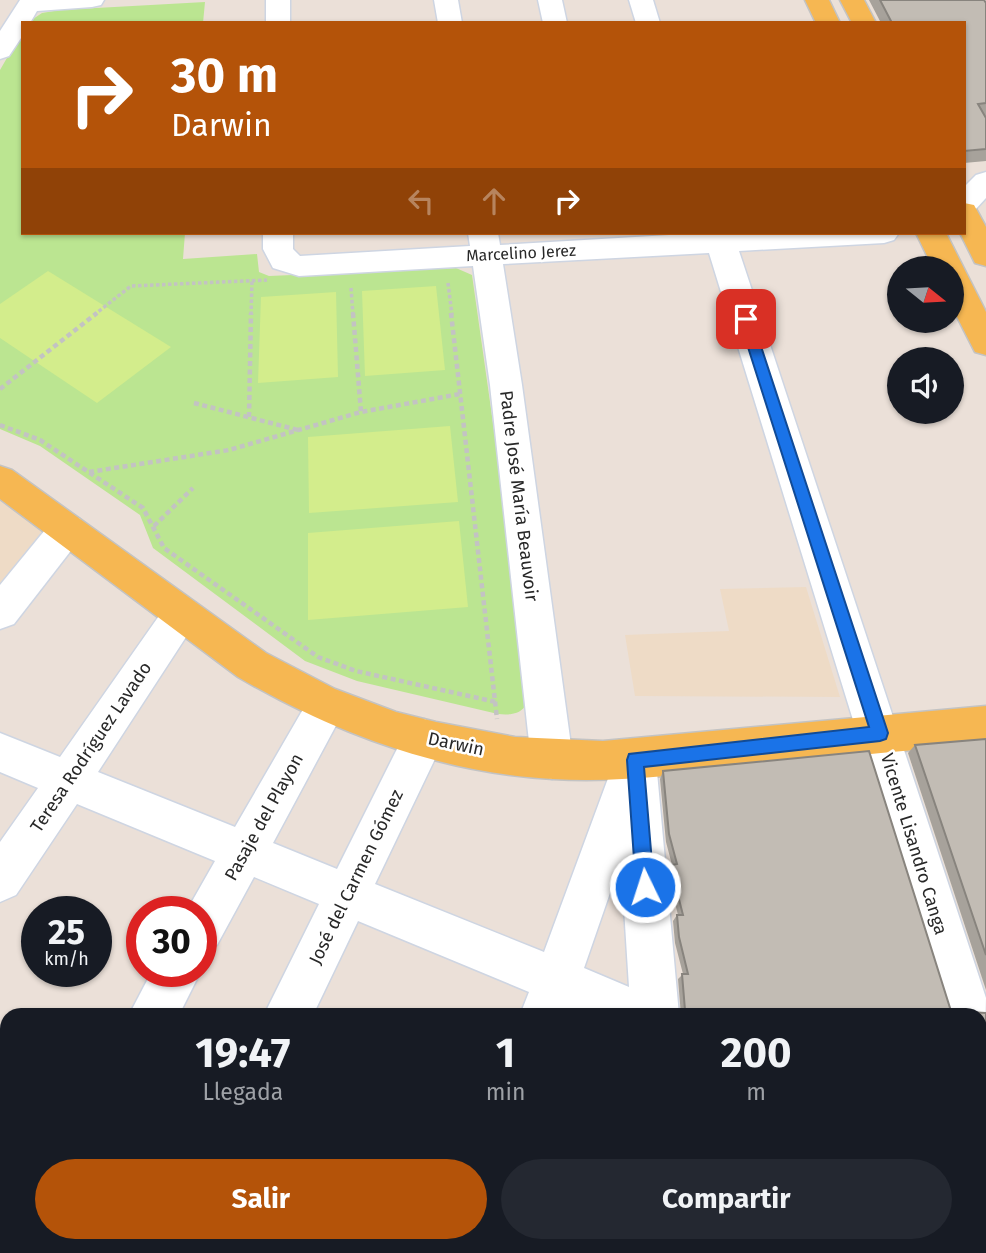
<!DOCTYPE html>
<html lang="es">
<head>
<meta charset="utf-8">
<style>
  body { margin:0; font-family:"Fira Sans",sans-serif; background:#242831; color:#f1f3f6; height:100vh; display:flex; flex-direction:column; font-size:26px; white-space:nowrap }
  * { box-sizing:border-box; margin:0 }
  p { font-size:23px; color:#9ea1a6 }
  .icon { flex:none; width:38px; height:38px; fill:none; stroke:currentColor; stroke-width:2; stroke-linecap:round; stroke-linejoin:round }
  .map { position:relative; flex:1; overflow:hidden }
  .sheet { position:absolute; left:0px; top:1008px; width:987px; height:245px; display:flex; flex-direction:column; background:#171b24; border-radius:21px 21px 0 0; box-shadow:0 2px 5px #0004 }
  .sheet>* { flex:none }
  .top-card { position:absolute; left:21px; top:21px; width:945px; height:214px; border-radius:0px; box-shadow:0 2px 5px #0004; background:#b45309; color:#fff; overflow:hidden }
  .needle { width:46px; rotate:108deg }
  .fabs { position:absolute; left:887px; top:256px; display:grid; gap:14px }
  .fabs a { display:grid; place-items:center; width:77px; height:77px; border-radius:50%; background:#171b24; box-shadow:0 2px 5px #0004; font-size:35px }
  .speed { position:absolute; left:21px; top:896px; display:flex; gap:14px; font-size:35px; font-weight:700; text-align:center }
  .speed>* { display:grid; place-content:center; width:91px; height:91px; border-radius:50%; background:#171b24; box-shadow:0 2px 5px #0004; line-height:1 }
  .speed small { font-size:18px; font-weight:400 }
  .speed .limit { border:10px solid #d22; background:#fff; color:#111 }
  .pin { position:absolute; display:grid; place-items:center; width:60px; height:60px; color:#fff; margin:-30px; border-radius:14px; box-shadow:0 4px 10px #0006 }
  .me { position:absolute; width:77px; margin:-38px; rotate:356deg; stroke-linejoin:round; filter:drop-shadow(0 0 5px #0008) }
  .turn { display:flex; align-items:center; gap:24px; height:147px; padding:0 35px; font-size:32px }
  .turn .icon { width:91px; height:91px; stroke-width:2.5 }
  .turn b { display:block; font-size:49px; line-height:60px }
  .lanes { display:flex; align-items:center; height:66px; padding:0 35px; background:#0003; justify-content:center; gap:35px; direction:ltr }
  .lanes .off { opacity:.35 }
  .eta { display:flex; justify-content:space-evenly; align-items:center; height:119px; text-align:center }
  .eta b { font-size:42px; font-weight:700; line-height:49px }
  .action { display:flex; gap:14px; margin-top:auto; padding:14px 35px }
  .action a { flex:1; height:80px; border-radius:42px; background:#b45309; color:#fff; font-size:28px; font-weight:700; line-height:80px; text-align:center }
  .action a+a { background:#242831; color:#f1f3f6 }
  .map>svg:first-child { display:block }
  .education { fill:#eedbc6 }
  .green { fill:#bbe591 }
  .pitch { fill:#d3ed8c }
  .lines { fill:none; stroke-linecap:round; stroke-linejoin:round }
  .minor-casing { stroke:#ced5e2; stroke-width:3 }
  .major-casing { stroke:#c3c3c3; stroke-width:3 }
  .path-far1 { stroke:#c3c3c3; stroke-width:3.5; stroke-dasharray:3.5 2.5; stroke-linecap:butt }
  .path { stroke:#c3c3c3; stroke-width:4.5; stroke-dasharray:5 3.5; stroke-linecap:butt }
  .minor { fill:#fff; fill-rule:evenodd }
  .major { fill:#f6b752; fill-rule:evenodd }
  .wall { fill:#a7a29b }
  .building { fill:#c2bcb4; stroke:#88847e; stroke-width:2 }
  .route { fill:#1a73e8; stroke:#114b97; stroke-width:2 }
  .labels { text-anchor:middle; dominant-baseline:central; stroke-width:5; stroke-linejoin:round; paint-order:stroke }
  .far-street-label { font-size:16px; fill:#282828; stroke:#fff }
  .street-label { font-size:18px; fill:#282828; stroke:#fff }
</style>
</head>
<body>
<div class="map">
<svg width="986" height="1253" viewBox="0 0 986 1253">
  <rect width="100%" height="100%" fill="#ebe0d8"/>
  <g class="education">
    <path d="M0 492 48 531 0 590Z"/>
    <path d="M806 587 840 697 635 696 625 635 729 631 720 589Z"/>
  </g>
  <g class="green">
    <path d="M205 2 203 23H27L42 13 60 10Z"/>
    <path d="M23 30V233H185L183 259 257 254 259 272 269 276 456 268 472 275 531 691C527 711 518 716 498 714L357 681 305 661 153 548 140 515 40 446 0 429V70Z"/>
  </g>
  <g class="pitch">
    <path d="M48 271 171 347 97 403 0 338V304Z"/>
    <path d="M436 286 445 370 365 376 362 291Z"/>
    <path d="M336 292 338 377 258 383 261 297Z"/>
    <path d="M450 426 458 502 309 513 308 437Z"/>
    <path d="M459 521 468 607 308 620V533Z"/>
  </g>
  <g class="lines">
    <defs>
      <g id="minor">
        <path d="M20 0H104L101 5 92 7 37 11 30 23H23V35L9 56 0 59V31Z"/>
        <rect x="266" y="0" width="24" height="23"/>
        <path d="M434 0H458L462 23H438Z"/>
        <path d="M538 0H562L567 23H543Z"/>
        <path d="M629 0H653L660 23H636Z"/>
        <path d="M986 172V198L974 211 964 213V187L976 175Z"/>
        <path d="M263 233H293V249L300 256 470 246 468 233H498L500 245 703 233H899L894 240 884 243 739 251 986 998 985 1032 980 1034V1015H944L709 253 503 264 522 385 573 760 567 774 552 779 537 774 531 760 490 385 473 266 299 276 273 268 263 249Z"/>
        <path d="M67 514 80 519 85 529 80 539 14 624 0 629V585L54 519Z"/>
        <path d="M182 598 196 603 201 614 98 772 235 827 313 692 327 687 341 692 347 705 273 843 337 869 409 725 424 719 439 725 445 738 375 884 544 952 620 746 635 741 650 746 656 760 654 765 657 772 679 1015H584L570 1009 568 1015H520L529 992 358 921 313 1015H264L319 904 254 877 217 945 201 952V912H186L215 861 77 804 16 895 0 902V842L38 788 0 772V733L60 757 168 603ZM621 861 629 987 584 968Z"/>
        <path d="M152 971H201L179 1015H129Z"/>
        <path d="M0 1027 7 1030V1079L0 1076Z"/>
        <path d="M7 1226V1246H49L46 1253H0V1235Z"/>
        <path d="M147 1246H201L198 1253H145Z"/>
        <path d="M372 1246H483L480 1253H375Z"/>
        <path d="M646 1246H698L699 1253H647Z"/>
      </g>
      <g id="major">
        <path d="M805 0H829L840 23H816Z"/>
        <path d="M840 0H864L876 23H852Z"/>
        <path d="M964 203 974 205 986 227V266L975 263 960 233H964Z"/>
        <path d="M916 233H946L986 312V355L975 352 952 307V268H933Z"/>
        <path d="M0 466 12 470 266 653 335 689 396 712 436 722 515 737 603 741 986 706V744C907 750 828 758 749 767 684 774 618 783 553 779 442 773 334 733 238 677L0 499Z"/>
      </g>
    </defs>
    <use href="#minor" class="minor-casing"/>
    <use href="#major" class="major-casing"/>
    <g class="path-far1">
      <path d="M448 283 452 315"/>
      <path d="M351 288 353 315"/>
      <path d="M94 315 131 286 267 280"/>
      <path d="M251 315 252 281"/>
    </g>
    <g class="path">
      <path d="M353 313 361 412"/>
      <path d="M451 313 497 719"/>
      <path d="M0 389 97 313"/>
      <path d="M194 403 298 430"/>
      <path d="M249 417 251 313"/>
      <path d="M0 425 40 440 143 508 164 548 318 657 356 671 496 702"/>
      <path d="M89 472 229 450 361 412 460 394"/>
      <path d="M154 526 193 488"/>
    </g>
    <use href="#minor" class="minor"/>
    <use href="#major" class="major"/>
  </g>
  <g class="wall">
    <path d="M869 0H984L986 3V116H985L986 118V161L964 163V23H881Z"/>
    <path d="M986 739V990L908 753 915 745Z"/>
    <path d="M869 751 951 1011 986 1013V1253H892L890 1246H980V1015H681L678 979 683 974 675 943 673 921 677 915H678L670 883 669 872 672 865 666 842 660 779 663 771Z"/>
    <path d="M700 1246H841L843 1253H701H702Z"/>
  </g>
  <g class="building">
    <path d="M880 0H984L986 3V103L978 104 986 118V149L964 151V23H892Z"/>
    <path d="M986 739V955L915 745Z"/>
    <path d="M869 751 951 1011 986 1013V1253H901L899 1246H980V1015H683V1013L685 1010 682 974H688L679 937 677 915H683L673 876 672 865 677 864 669 834 663 771Z"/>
    <path d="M705 1246H841L843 1253H706Z"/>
  </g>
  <path class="route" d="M746 314 752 319 888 733 886 739 880 741 644 767 654 887 652 894 645 896 639 894 636 887 627 760 629 754 869 727 739 319Z"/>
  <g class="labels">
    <g class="far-street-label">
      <text transform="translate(521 253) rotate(-3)">Marcelino Jerez</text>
    </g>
    <g class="street-label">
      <text transform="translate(519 496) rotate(83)">Padre José María Beauvoir</text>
      <text transform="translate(456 744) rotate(12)">Darwin</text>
      <text transform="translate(91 747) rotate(-56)">Teresa Rodríguez Lavado</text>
      <text transform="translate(264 817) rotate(-61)">Pasaje del Playon</text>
      <text transform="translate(914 844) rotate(73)">Vicente Lisandro Canga</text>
      <text transform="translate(356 877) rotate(-64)">José del Carmen Gómez</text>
    </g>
  </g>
</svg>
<div class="fabs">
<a><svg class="needle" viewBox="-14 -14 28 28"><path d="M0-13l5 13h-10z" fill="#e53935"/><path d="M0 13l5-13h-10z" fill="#9ea1a6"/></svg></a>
<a><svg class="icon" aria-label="sound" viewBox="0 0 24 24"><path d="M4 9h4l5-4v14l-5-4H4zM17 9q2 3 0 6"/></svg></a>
</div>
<div class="speed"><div>25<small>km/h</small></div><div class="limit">30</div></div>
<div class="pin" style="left:746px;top:319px;background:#d93025"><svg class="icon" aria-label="arrive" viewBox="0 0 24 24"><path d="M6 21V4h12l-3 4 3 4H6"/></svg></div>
<svg class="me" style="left:645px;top:887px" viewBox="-20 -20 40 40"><circle r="17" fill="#1a73e8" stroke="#fff" stroke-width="3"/><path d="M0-11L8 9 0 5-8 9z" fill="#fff"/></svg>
<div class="top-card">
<div class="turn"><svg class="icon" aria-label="right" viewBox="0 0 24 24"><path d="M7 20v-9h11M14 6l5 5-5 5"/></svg><div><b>30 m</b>Darwin</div></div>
<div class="lanes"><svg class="icon off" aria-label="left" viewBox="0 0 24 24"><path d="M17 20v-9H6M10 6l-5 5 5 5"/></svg><svg class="icon off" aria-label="ahead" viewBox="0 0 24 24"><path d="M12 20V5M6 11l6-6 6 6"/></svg><svg class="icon" aria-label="right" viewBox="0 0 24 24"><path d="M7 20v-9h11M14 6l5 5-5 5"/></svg></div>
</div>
<section class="sheet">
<div class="eta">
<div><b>19:47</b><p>Llegada</p></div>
<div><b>1</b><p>min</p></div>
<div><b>200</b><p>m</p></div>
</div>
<div class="action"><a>Salir</a><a>Compartir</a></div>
</section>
</div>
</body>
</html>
